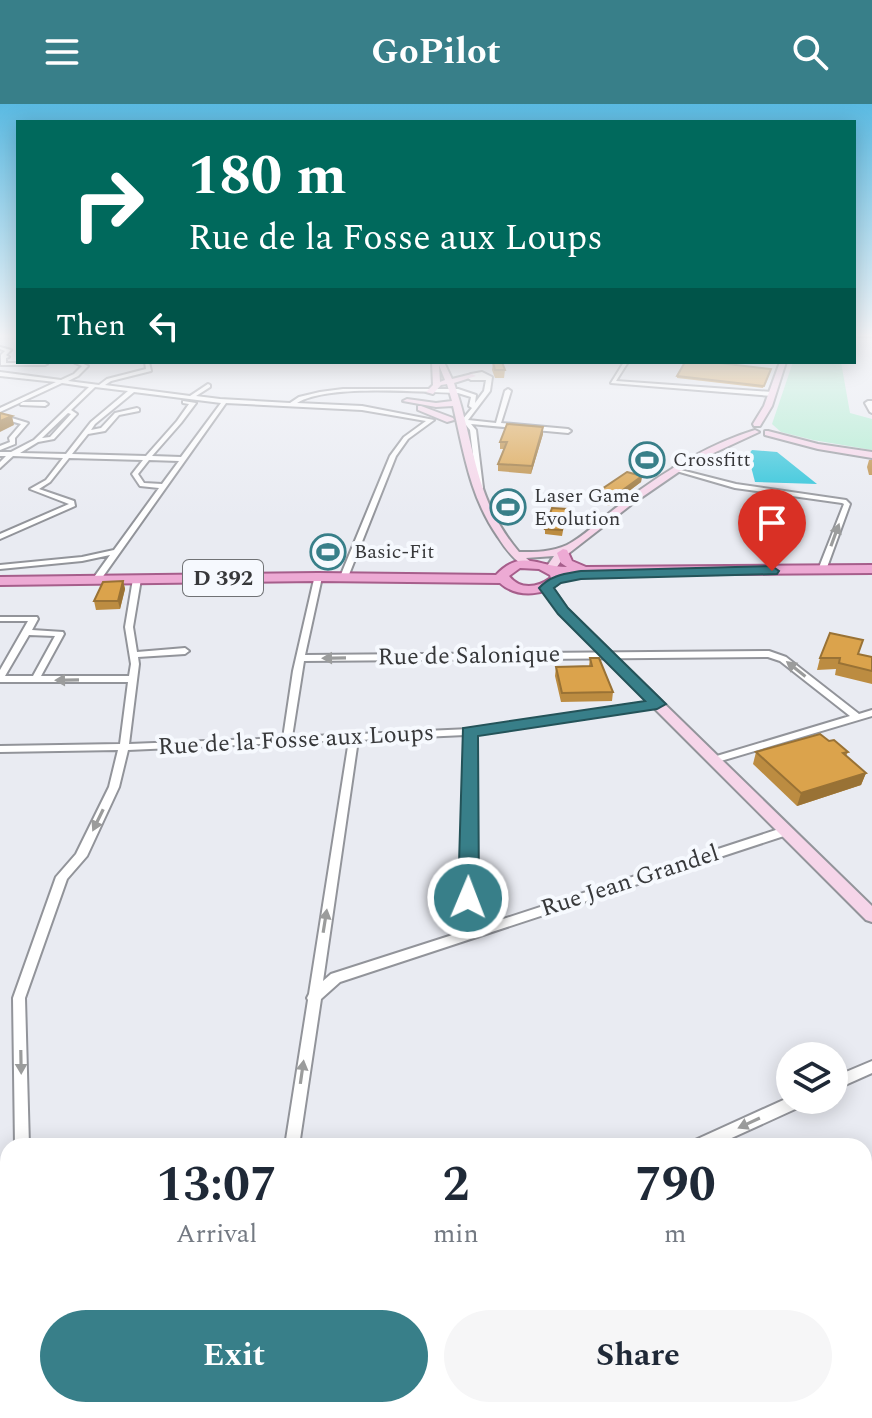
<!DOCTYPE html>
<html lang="en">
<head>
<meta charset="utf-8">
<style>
  body { margin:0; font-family:Spectral,serif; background:#f6f6f7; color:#1f2937; height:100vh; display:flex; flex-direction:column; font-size:30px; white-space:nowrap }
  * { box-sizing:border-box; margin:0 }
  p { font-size:26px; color:#747a83 }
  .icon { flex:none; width:44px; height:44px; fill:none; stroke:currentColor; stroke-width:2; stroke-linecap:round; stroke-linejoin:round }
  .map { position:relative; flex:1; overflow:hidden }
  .side { position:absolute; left:0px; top:1034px; width:872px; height:280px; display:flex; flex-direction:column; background:#fff; border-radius:24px 24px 0 0; box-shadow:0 4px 20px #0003 }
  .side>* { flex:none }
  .banner { position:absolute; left:16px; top:16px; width:840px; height:244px; border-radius:0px; box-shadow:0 4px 20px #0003; background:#00695c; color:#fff; overflow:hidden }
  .controls { position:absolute; left:776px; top:938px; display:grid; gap:16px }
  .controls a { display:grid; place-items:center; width:72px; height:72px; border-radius:50%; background:#fff; box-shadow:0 4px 20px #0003; font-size:40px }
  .pin { position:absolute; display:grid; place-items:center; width:68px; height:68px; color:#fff; margin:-82px -34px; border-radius:50% 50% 50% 0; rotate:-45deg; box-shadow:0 0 8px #0007 }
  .pin .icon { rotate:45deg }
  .me { position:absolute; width:88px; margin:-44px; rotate:1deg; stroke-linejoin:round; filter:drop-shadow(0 0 6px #0008) }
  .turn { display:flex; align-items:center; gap:28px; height:168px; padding:0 40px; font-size:36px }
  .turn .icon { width:104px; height:104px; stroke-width:2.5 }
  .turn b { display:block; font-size:56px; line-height:68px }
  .then { display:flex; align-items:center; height:76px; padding:0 40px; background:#0003; gap:16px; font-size:30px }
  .eta { display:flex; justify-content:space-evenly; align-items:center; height:136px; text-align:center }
  .eta b { font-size:48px; font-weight:700; line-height:56px }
  .cta { display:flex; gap:16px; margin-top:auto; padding:16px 40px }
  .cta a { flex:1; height:92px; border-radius:48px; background:#387f89; color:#fff; font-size:32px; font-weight:700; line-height:92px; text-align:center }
  .cta a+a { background:#f6f6f7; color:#1f2937 }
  header { display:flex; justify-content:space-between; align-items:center; height:104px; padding:0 40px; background:#387f89; color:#fff; font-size:36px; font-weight:700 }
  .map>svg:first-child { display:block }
  .green { fill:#adeccf }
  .water { fill:#26c2d8 }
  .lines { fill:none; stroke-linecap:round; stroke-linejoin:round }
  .street-casing { stroke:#92949a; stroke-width:4 }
  .secondary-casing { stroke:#92949a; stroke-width:4 }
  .primary-casing { stroke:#a65e8b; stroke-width:4 }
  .street { fill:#fff; fill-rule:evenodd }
  .secondary { fill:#f6d5e9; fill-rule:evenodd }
  .primary { fill:#edaad4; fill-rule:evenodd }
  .wall { fill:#bc8c41 }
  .shaded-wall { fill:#997235 }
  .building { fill:#dba34c; stroke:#997235; stroke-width:2 }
  .oneway { fill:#9b9c9c }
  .route { fill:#387f89; stroke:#245359; stroke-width:2 }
  .labels { text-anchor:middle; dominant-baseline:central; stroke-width:8; stroke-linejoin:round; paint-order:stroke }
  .far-poi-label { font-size:20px; fill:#37383a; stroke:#f6f9fe; text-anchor:start }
  .shield { fill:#f6f9fe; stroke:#707275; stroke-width:2 }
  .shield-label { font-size:22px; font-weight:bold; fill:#37383a }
  .street-label { font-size:24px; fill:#37383a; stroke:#f6f9fe }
</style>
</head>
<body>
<header><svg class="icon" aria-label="menu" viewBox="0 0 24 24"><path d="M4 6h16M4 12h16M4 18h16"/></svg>GoPilot<svg class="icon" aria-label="search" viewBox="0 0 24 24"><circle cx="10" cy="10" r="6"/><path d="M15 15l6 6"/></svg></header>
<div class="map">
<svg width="872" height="1314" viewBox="0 0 872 1314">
  <rect width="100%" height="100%" fill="#e9ebf2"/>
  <path class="green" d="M793 258H841L850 309 872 315V346L813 336 781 328 772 320Z"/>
  <path class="water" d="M752 346 777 348 817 380 755 378 748 351Z"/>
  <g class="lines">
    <defs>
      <g id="street">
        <rect x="854" y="230" width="18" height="2"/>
        <path d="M0 243 11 246 6 251 9 253 6 254V259H45L47 260 45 261H1V251L5 247 0 245Z"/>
        <path d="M73 258H79L88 262 78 272 68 277 99 281 107 275 146 265 145 258H149L151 267 111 277 105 281 190 292 208 280 210 281V283L196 292 220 295 290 299 299 293 320 288 343 285H458L476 291 475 299 484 287 486 276H471L468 274 471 270 482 268 492 273 490 287 468 316 496 319 505 287 508 285 511 287 501 319 568 325 571 327 568 329 471 320 476 326 483 384 480 386 477 384 470 326 462 316 472 304 469 302 471 293 458 289C419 288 327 280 297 299L362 302 434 316 408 335 396 352 348 473 344 475 340 473 390 352 404 333 426 317 362 306 226 299 99 478H96L92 476 110 451 82 457 0 465V461L82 453 114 446 159 384 140 382 132 370 143 356 69 354 50 378 39 385 74 397 75 402 0 435V430L69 400 30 385 46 376 63 354 13 352 0 364V358L6 352H0V348H11L34 336 89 283 62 279 0 308V304L56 278 0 272V268L61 276 74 270 82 262ZM95 283 128 287 91 318 66 350 20 349 38 338 54 335 77 310 71 306ZM134 288 221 299 181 353 152 352 181 319 196 299 183 297V299L189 300 177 317 146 352 72 350 88 330 105 327 119 311 139 307V305L137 304 115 309 101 324 91 326 95 320ZM68 309 71 310 50 333 42 334ZM149 356 179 357 162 380 144 379 138 370Z"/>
        <path d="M624 258H628L616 277 772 288 775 290 772 292 611 279Z"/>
        <path d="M868 297H872V309L870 308 865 299Z"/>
        <path d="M23 298H45L48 300 45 302 21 301 20 300Z"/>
        <path d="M2 311 28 319 15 334V340L0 346V342L10 338 9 334 21 320 0 314V312Z"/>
        <path d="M673 364 736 380 846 396 850 400 826 466 822 468 818 466 844 400 842 399 735 384 673 366Z"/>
        <path d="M315 471H318L322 473 305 551 769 547 786 553 859 610 872 606V612L714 659 709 656 710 654 850 612 780 557 768 553 304 557 292 633 470 625 657 597 662 600 657 603 475 630 474 794 479 823 782 724H790L791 727 790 730 340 878 321 895 299 1042H285L308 896 307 894 309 890 349 636 128 646 119 683 87 752 67 775 25 894 29 1042H15L13 894 56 773 76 750 109 683 118 646 0 648V642L120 640 128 578H0V566L28 517H0V513H37L38 515 32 526 63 528 64 530 41 572H129L131 560 125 523 133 475 137 473H140L141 475 133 523 137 548 185 544 189 547 185 550 138 553 139 560 129 640 283 634 293 567ZM29 531 55 532 33 572H5ZM465 631 462 794 468 826 331 870 323 877 358 636Z"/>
        <path d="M872 957V969L834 986V973Z"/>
        <path d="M790 993V996H806L804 1001 714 1042H691L693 1037Z"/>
        <path d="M8 1260V1292L6 1296 0 1299V1267L2 1263Z"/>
      </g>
      <g id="secondary">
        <path d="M432 258H444L452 275 472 270 476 272 454 279C476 342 473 394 519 448 536 448 552 448 567 441 585 432 604 412 621 400 662 369 706 341 755 326L759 328 705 353 680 367 632 400 564 453 554 467 550 468 545 465 554 452 526 454 532 459 531 461H523C512 454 505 444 498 433 470 393 464 349 453 302L436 303 403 297 407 295 436 299 452 297 447 280 441 281 433 290 426 288 433 281ZM439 261 445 276 440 278Z"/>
        <path d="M780 258H786L772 302 760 322H754L753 320 764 302Z"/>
        <path d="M421 302 453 314 454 316 447 318 418 306V302Z"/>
        <path d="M768 327 818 340 872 348V354L818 345 765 331V327Z"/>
        <path d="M547 481 551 482 567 505 872 802V818L866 816 559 509 542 484Z"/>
      </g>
      <path id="primary" d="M563 445 567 446 572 457 586 463 872 461V469L562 471 563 475C547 492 518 495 500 479L318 477 0 481V473L318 469 496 471C521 444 538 463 567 463L561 459 557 449ZM520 464 539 465 550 471 551 474C537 484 520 486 509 472Z"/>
    </defs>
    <use href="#street" class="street-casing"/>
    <use href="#secondary" class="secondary-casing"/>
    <use href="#primary" class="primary-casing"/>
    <use href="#street" class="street"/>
    <use href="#secondary" class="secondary"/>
    <use href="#primary" class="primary"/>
  </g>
  <g class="wall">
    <path d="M493 258 505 266 504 274H495L492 266Z"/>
    <path d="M504 258H515V260H505Z"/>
    <path d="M771 265 763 284 677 274V272Z"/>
    <path d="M543 323V330L531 370 498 367V360L504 345H500V338Z"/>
    <path d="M869 356H872V371H869L867 363Z"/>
    <path d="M642 372 641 378 609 402 592 397 593 391Z"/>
    <path d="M567 405 562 432 545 430V425Z"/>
    <path d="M123 477 125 485 120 505 96 506 94 497Z"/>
    <path d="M858 550 872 553V580L835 571 836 565 817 566 820 554Z"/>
    <path d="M590 554 613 588 612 597 561 598 555 572 556 563 589 562Z"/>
    <path d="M829 637 848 648 846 652 866 669 861 681 797 702 753 660 756 648Z"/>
  </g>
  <g class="shaded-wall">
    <path d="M12 312 14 321 0 328V317Z"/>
    <path d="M543 323V330L531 370 532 362Z"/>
    <path d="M642 372 641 378 609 402V396Z"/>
    <path d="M123 477 125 485 120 505 118 497Z"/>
    <path d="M866 669 861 681 797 702 801 689Z"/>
  </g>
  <g class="building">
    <path d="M493 258H502L505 266H495Z"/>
    <path d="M685 258H711L771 265 764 282 677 272Z"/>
    <path d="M0 309 12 312 0 317Z"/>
    <path d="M507 320 543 323 532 362 498 360 507 338H500Z"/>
    <path d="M627 368 642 372 609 396 593 391Z"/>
    <path d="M552 404 567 405 562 426 545 425Z"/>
    <path d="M123 477 118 497H94L103 478Z"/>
    <path d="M830 529 863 536 858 550 872 553V567L839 559 840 554H820Z"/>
    <path d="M590 554H599L613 588 562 589 556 563 592 562Z"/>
    <path d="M820 630 829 637 834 636 848 648 843 649 866 669 801 689 756 648Z"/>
  </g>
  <defs><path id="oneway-solid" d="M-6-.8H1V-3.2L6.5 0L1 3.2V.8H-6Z" transform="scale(2)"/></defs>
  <g class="oneway">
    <use href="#oneway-solid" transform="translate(835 431) rotate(-70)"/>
    <use href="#oneway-solid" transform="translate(334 554) rotate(179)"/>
    <use href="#oneway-solid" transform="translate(796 565) rotate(-142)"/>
    <use href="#oneway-solid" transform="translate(67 576) rotate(179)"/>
    <use href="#oneway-solid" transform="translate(98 716) rotate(116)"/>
    <use href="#oneway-solid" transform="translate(325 817) rotate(-81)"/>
    <use href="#oneway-solid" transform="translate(21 958) rotate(89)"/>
    <use href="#oneway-solid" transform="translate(302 968) rotate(-82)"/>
    <use href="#oneway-solid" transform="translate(749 1019) rotate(155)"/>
  </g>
  <linearGradient id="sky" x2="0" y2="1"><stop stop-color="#5abae2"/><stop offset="0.56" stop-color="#f5f6f9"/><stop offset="1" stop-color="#f5f6f9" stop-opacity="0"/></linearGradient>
  <rect width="872" height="414" fill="url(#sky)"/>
  <path class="route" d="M772 462 779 467 777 470 581 475 561 479 554 484 568 504 666 600 657 605 478 632 479 794 468 802 461 800 458 794 463 624 645 597 558 510 539 484C551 471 564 470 581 467Z"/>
  <defs>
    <symbol id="stadium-ring" viewBox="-11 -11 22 22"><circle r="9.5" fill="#f6f9fe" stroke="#387f89" stroke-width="1.5"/><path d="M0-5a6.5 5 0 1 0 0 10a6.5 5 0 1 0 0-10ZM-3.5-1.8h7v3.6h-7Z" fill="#387f89"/></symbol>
  </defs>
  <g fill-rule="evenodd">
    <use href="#stadium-ring" x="627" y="336" width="40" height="40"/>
    <use href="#stadium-ring" x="488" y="383" width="40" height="40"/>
    <use href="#stadium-ring" x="308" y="428" width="40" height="40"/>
  </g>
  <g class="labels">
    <g class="far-poi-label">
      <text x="673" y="356">Crossfitt</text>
      <text x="534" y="392">Laser Game<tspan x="534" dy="23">Evolution</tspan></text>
      <text x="354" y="448">Basic-Fit</text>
    </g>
    <rect class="shield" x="183" y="456" width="80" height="36" rx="6"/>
    <g class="shield-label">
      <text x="223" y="474">D 392</text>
    </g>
    <g class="street-label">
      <text transform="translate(469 552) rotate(-1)">Rue de Salonique</text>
      <text transform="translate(296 636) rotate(-3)">Rue de la Fosse aux Loups</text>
      <text transform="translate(630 777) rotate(-18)">Rue Jean Grandel</text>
    </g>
  </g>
</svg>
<div class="controls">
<a><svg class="icon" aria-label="layers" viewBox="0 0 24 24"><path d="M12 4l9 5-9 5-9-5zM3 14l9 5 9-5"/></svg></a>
</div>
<div class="pin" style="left:772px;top:467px;background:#d93025"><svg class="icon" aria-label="arrive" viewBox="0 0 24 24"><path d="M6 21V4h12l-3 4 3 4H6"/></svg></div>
<svg class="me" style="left:468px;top:794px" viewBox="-20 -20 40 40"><circle r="17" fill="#387f89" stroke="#fff" stroke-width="3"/><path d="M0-11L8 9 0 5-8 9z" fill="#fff"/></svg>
<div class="banner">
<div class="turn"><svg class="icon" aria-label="right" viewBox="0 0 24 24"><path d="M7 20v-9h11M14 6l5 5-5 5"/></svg><div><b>180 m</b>Rue de la Fosse aux Loups</div></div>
<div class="then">Then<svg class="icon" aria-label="left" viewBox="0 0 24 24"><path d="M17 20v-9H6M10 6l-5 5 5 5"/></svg></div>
</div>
<section class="side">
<div class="eta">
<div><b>13:07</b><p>Arrival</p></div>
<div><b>2</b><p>min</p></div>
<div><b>790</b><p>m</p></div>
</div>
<div class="cta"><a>Exit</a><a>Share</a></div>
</section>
</div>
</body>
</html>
